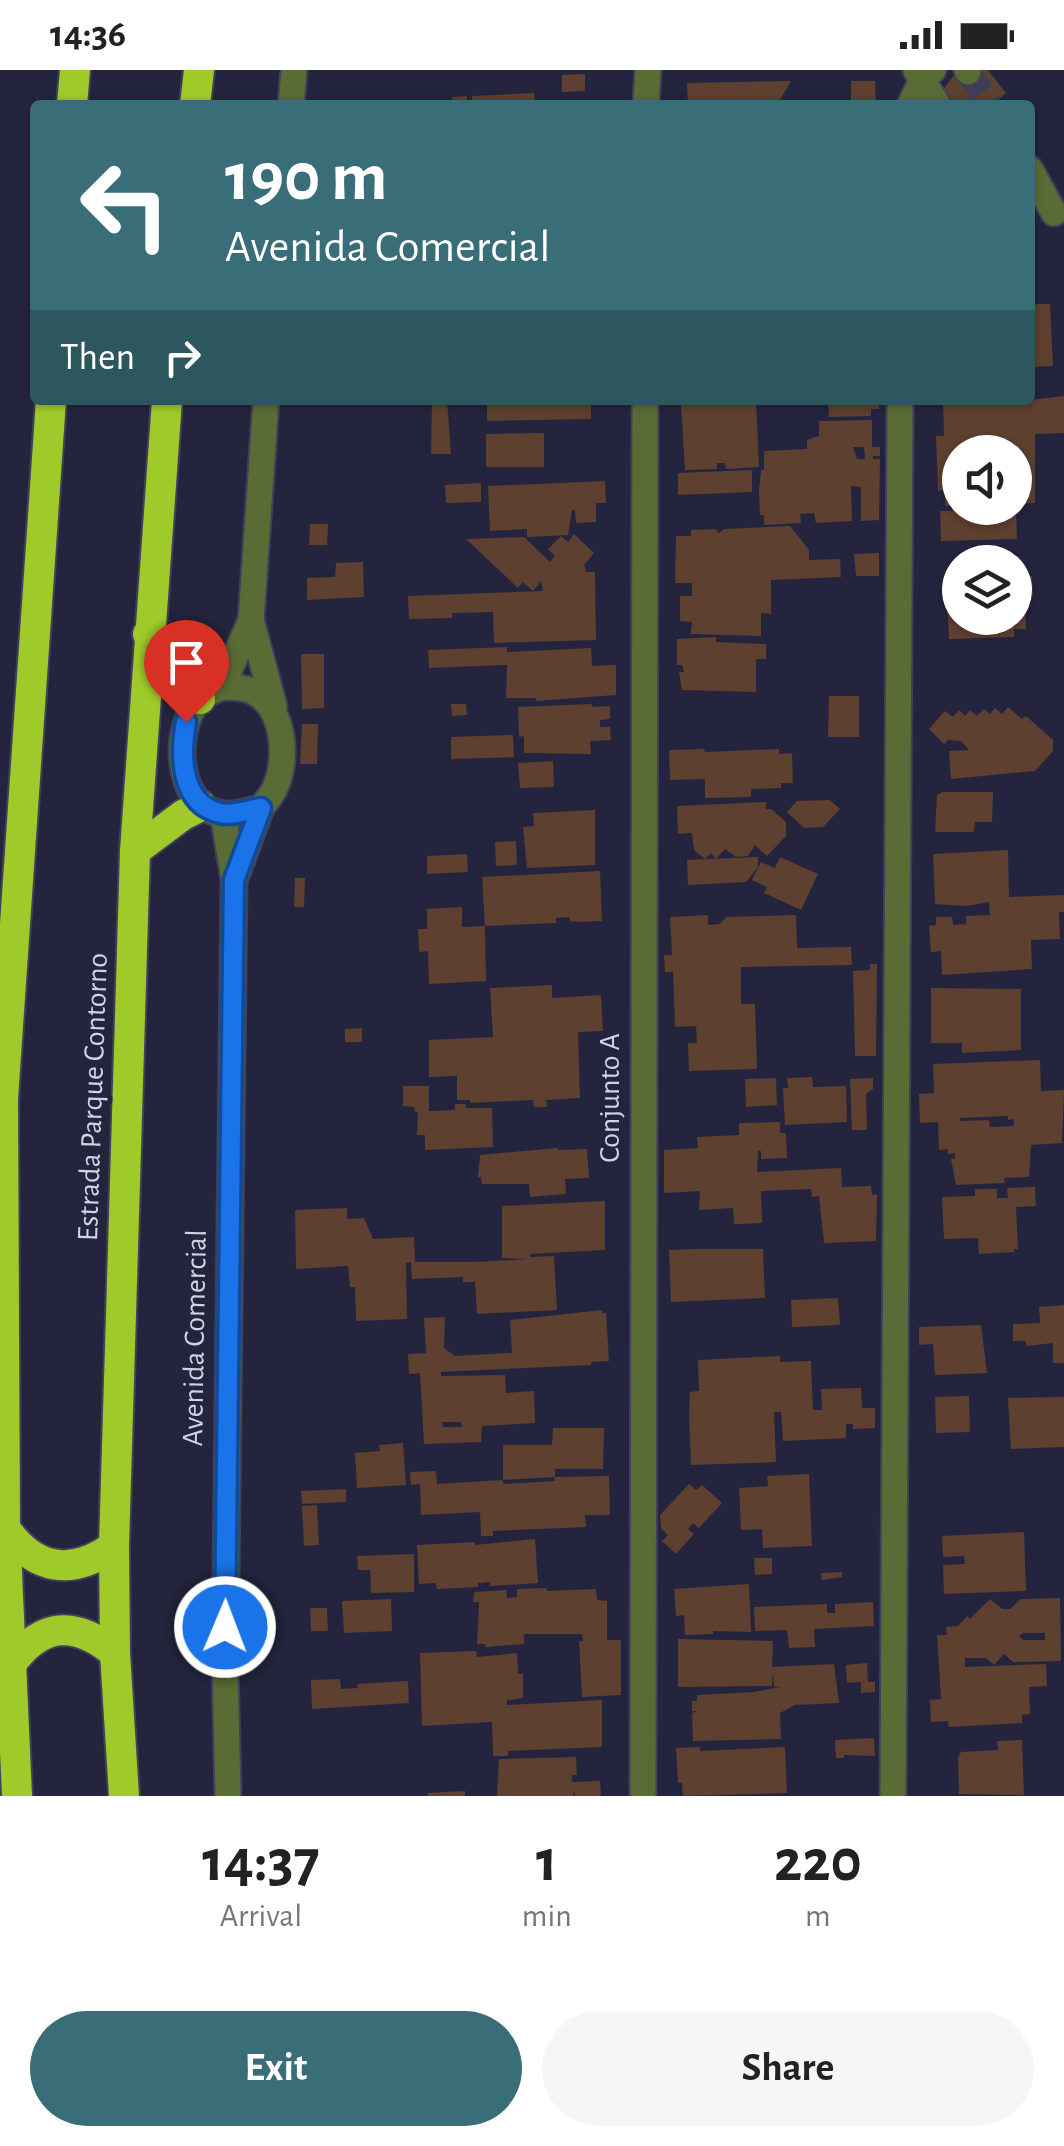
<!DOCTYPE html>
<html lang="en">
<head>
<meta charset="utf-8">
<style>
  body { margin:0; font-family:"Alegreya Sans",sans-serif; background:#f6f6f6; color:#222; height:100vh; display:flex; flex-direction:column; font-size:38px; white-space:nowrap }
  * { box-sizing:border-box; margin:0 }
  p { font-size:32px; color:#767676 }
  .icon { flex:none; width:55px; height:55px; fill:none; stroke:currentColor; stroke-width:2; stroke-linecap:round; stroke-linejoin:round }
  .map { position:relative; height:1726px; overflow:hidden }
  .panel { display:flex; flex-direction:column; background:#fff; flex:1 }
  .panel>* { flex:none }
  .guide { position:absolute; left:30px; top:30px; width:1005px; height:305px; border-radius:10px; box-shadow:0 2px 8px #0004; background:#396d77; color:#fff; overflow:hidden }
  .fabs { position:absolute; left:942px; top:365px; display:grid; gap:20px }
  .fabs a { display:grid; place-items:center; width:90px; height:90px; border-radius:50%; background:#fff; box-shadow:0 2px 8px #0004; font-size:50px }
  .pin { position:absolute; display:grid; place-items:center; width:85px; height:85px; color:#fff; margin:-102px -42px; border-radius:50% 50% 50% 0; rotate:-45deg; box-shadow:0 0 10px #0007 }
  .pin .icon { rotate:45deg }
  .me { position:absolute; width:110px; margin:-55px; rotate:1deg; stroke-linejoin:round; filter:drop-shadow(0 0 8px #0008) }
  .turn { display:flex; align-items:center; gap:35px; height:210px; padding:0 30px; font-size:45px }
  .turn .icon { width:130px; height:130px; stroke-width:2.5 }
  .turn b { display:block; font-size:70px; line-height:85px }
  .then { display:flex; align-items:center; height:95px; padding:0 30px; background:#0003; gap:20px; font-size:38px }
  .eta { display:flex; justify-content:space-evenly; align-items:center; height:170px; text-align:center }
  .eta b { font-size:60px; font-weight:700; line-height:70px }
  .action { display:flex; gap:20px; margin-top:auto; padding:20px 30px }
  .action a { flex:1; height:115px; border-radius:60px; background:#396d77; color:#fff; font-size:40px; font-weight:700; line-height:115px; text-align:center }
  .action a+a { background:#f6f6f6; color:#222 }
  .status { display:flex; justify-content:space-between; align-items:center; height:70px; padding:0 50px; background:#fff; direction:ltr }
  .status svg { height:28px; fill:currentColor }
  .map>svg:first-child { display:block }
  .building { fill:#5d4030; fill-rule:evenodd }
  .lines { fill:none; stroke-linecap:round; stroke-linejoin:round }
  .minor-tunnel { stroke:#3e3e57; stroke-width:25; stroke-dasharray:25 12; stroke-linecap:butt }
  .minor-casing { stroke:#404059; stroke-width:29 }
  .highway-casing { stroke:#404059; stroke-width:34 }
  .minor { stroke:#5a6c35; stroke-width:25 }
  .highway { stroke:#9fca2a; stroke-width:30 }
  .route-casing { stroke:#114b97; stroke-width:25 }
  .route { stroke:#1a73e8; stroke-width:18 }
  .labels { text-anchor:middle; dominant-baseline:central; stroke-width:10; stroke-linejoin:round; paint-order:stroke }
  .street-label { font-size:30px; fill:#d1d3e4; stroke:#24243e }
</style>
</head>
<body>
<div class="status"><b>14:36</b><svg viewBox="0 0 49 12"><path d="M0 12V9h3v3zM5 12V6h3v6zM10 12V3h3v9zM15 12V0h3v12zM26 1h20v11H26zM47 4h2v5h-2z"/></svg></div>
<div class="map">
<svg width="1064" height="1726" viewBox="0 0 1064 1726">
  <rect width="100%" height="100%" fill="#24243e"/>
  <g class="building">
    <path d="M958 0H988L1006 23 992 35H931Z"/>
    <path d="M585 4V21L562 22V5Z"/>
    <path d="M791 11 777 35H688L687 13Z"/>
    <path d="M851 11H875L876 35H851Z"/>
    <path d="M534 23 535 35H453L452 27 467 26V31H472V26Z"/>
    <path d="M1030 234H1050L1053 296 1030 297Z"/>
    <path d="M1064 326V363L1035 364V433L1015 434V382H960V435L945 436V420L938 421 936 366H944L943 330H1030Z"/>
    <path d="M432 330H447L451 384H431Z"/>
    <path d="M487 330H591V349L487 351Z"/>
    <path d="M756 330 759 397 726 399 725 393H717V399L685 400 681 334Z"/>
    <path d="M828 330H879V339H871V346L829 347Z"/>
    <path d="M872 350V377H880V386H873V389H880L879 450 861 451V417L851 416 852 451 816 453 814 443 800 444 801 453 764 455V445H760L759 421 761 400H764V381L807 379V370L819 366V351ZM853 377H864L865 389H857Z"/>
    <path d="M544 363V397H486V364Z"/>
    <path d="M752 400V422L678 425V403Z"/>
    <path d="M605 411 606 433H596V452L576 453 575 440H572L568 465 527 467V459L490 461 488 416Z"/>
    <path d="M481 413V432L446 433 445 415Z"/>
    <path d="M1016 439 1017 469 941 471 940 441Z"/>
    <path d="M310 454H328L327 475H309Z"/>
    <path d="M790 456 809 480V490L840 489 841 507 771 510V544L761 543V566L691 564 692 552 680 551V526H692V513H675L676 466H691V460L715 459 719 463 724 459Z"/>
    <path d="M574 464 594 483 584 495 586 502H595L596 570 494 573 493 542 452 543V548L409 549 408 526 543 521 541 511 533 521 523 512 518 518 466 469 524 467 550 492 555 486 548 479 561 466 568 472Z"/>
    <path d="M879 483V506H856L854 484Z"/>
    <path d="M363 492 364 527 307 530V508L335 507 336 493Z"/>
    <path d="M1032 506 1033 526H1025L1026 559H1014V567L949 569 946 508H960V548H1015V507Z"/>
    <path d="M716 567V572L766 574V589H756V622L682 620 679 602H684L682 595H677V569Z"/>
    <path d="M507 577V582L591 578 592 596 616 595V625L536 631V628H506L507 595 429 598 428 580Z"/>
    <path d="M301 584H324V638L302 639Z"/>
    <path d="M829 626H859V667H828Z"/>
    <path d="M451 634H466L467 645 452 646Z"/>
    <path d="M592 634V637L610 636V649L600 650V657H610L611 670 590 671 591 684 524 683V666L519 667 518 637Z"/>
    <path d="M1008 637 1022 649 1026 646 1053 670V681L1035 701 951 709 949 681 969 680 961 671 948 670 944 674 929 659 945 641 953 647 959 640 965 646 970 640 977 646 984 639 990 644 995 638 1002 644Z"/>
    <path d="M302 654H318L317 694H300Z"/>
    <path d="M513 665 514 687 451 689V667Z"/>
    <path d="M704 679 705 682 779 679V684L792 683 793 713H781V718L751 719V727L705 728V709L670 710 669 680Z"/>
    <path d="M553 691 554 717 520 718 518 693Z"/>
    <path d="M943 722H993L992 752H975L974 762H935L937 725Z"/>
    <path d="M830 730 840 739 823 757 804 758 787 742 797 731Z"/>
    <path d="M766 732V739H771L786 752V766L767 786 755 775 748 786 736 787 725 779 716 789 711 783 705 789 694 780 692 763 678 764 677 736Z"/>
    <path d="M595 740V795L527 798 523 757 534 756 533 743Z"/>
    <path d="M516 771 517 795 496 796 495 772Z"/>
    <path d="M1008 780 1009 827 1064 825V842H1059L1060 869 1031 870 1032 899 942 905 941 881 931 882 929 856 936 855V847H952L953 855 966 854V846L990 845 989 832 966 836 935 834 933 784Z"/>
    <path d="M467 784 468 802 427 804V786Z"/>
    <path d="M758 787V797L746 812 688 815 687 790Z"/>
    <path d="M780 787 818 804 801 840 764 823 767 817 752 810 761 792 775 798Z"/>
    <path d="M600 801 602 851 580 852 570 851 569 847 556 848V853L485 856 486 911 429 914 428 881 419 882 418 859H427V839L462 837V857L485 856 482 807Z"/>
    <path d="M295 808H305L304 837H294Z"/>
    <path d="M708 845V855L720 854 726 847 796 845 797 878 851 877 852 895 741 897V934H755L757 999 689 1001 688 973H697L696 956 675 957 673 902H665L664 885H672L670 847Z"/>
    <path d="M870 894H877L876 986H855L853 901 870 900Z"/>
    <path d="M552 915V928L601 925 603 961 578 962 580 1028 546 1030 547 1037H534L533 1030 471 1033 470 1030H457V1006L429 1007V970L493 967 490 918Z"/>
    <path d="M931 918 1021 919V980L962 983V973H931Z"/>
    <path d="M362 958V972H345V959Z"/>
    <path d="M1040 990 1041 1021 1064 1020 1062 1073 1031 1075 1029 1107 1004 1108 1005 1113 956 1115 951 1089H955V1083L948 1084V1079L939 1080 938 1052 920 1053 919 1024 934 1023 933 994ZM1008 1046V1050L1014 1049V1056L990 1057 989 1050 960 1051V1048Z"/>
    <path d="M812 1007 813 1017 846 1016 847 1052 785 1055 783 1018H788L787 1008Z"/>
    <path d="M776 1008 777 1035 746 1037 745 1009Z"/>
    <path d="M873 1008V1019L866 1024 867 1060H852L850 1009Z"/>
    <path d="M403 1016H429V1041L455 1040V1034H466V1038H492L493 1077 425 1080V1065H417L418 1042H415L414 1037 403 1036Z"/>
    <path d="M780 1052V1063H786L787 1088 761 1089V1081H758L757 1102 841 1098 842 1117 871 1116 872 1125 877 1124 876 1171 824 1173 819 1126 812 1127 811 1119 761 1121 762 1153 740 1154H734L733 1138 699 1140 700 1121 664 1123V1080L698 1078 697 1067 739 1065V1053Z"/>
    <path d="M558 1078V1080L587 1079 589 1108 565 1109 566 1124 530 1127 529 1114H482L481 1107H478L480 1085Z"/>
    <path d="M1035 1117 1036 1136 1016 1137 1018 1179H1014V1182L979 1184 978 1168 944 1169 942 1127 975 1126V1119H997V1128H1008L1007 1118Z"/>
    <path d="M605 1131V1180L530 1184V1187L554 1186 557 1240 477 1244 475 1212H463V1207L412 1209 411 1192 406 1193 407 1249 356 1251 355 1217H350L348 1196 296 1199 295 1140 347 1138V1149L364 1148 373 1169 414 1167 415 1192H475L528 1189 502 1188V1136Z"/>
    <path d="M698 1179H763L765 1228 671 1232 669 1180Z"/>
    <path d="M838 1228 840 1255 792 1257 791 1230Z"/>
    <path d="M1064 1235V1293H1053V1273L1026 1276V1271H1013V1254L1040 1253 1039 1237Z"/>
    <path d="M602 1240V1243H606L609 1291 591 1292V1295L441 1302V1306L505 1305 506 1323 534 1321 535 1353 482 1356 481 1372 424 1374 420 1303 409 1304 408 1284 426 1283 424 1248 445 1247 444 1278 455 1286 512 1283 510 1250ZM442 1352H461L462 1357H443Z"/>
    <path d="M981 1255 987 1303 935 1305 933 1274 919 1275V1257Z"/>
    <path d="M780 1286V1292L811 1291 813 1340H822L821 1319 861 1318 862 1338H875V1358L853 1359V1354H846V1368L783 1371 781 1342H774L776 1392 691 1395 689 1345 690 1322 699 1321 698 1290Z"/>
    <path d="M969 1326 970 1362 936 1363 935 1327Z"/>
    <path d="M1064 1327V1377L1011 1379 1008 1328Z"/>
    <path d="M553 1358H604L603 1399H555V1407L503 1410V1375H552Z"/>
    <path d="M403 1373 406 1415 357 1418 355 1383 380 1381 379 1375Z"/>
    <path d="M436 1401 437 1414 502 1410 504 1414 555 1411 554 1407 609 1406 610 1445H585L586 1457 493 1461V1466H481L480 1442 421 1445 420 1414 411 1415 410 1402Z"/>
    <path d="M809 1404 812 1476 763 1478 762 1459 741 1460 739 1418 768 1416 767 1406Z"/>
    <path d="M689 1414 696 1420 702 1415 722 1433 699 1458 693 1453 688 1459 694 1464 676 1484 662 1471 668 1465 661 1458 660 1445Z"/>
    <path d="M346 1419V1432L302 1434 301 1421Z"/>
    <path d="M317 1435 319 1475 304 1476 302 1436Z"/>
    <path d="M1024 1462 1026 1521 944 1524 943 1495 965 1494 964 1486 943 1487 942 1466Z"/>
    <path d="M535 1469 538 1513 490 1516V1512L478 1513V1517L437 1519 436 1513 419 1514 417 1475 475 1472V1475Z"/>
    <path d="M414 1484V1522L371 1523 370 1500H358L357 1486Z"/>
    <path d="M754 1488H772V1504L755 1505Z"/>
    <path d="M842 1502V1507L822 1510 821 1503Z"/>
    <path d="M749 1514 751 1562 713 1561V1564L685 1565 684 1545 676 1546 674 1519Z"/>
    <path d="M547 1518V1521L596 1519 597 1530 607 1531V1570H621V1625L582 1627 579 1571H583L582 1564H524V1574L485 1577V1574H477L479 1532H473L474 1522 506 1520 507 1528 517 1527V1519Z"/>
    <path d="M1060 1528 1061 1591 1013 1592 1004 1584 994 1595 986 1588H965V1597L1046 1594 1047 1616 1029 1617 1030 1644 1022 1645V1653L949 1657 948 1651 931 1652 930 1630 941 1629 937 1565H947L946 1557 958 1556 967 1546 970 1549 990 1529 1002 1539H1010L1021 1529ZM1023 1563H1045V1570H1023L1019 1566Z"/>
    <path d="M391 1529 392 1561 344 1563 342 1531Z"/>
    <path d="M873 1532 874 1556 814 1559 815 1577 789 1578 787 1560 755 1561 754 1537 827 1534V1543H835V1534Z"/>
    <path d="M310 1538H327L328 1561H311Z"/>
    <path d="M678 1569 773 1571 772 1597 834 1594 839 1633 795 1635 780 1643 781 1669 693 1671 692 1643 698 1641H692V1631H697V1625L754 1622 780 1617H774L773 1602 772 1616 678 1617Z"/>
    <path d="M476 1581 477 1587 517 1583 518 1604H523V1628L507 1630V1635L602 1630V1677L508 1681V1686H493L492 1652 422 1656 420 1583Z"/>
    <path d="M867 1593 868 1612H875V1622L861 1623V1612L847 1613 846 1595Z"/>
    <path d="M340 1609 341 1619 358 1618 357 1614 408 1611 409 1633 312 1639 311 1610Z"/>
    <path d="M874 1668 875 1686 844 1685V1688H836L835 1670Z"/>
    <path d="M1022 1670 1024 1725 959 1724 958 1687 961 1682 998 1680 997 1671Z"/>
    <path d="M700 1677V1681L785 1677 787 1723 683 1726 682 1713H678L676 1678Z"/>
    <path d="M576 1687 577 1705H572V1712L600 1711 601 1726H575V1720L573 1726H497L499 1689Z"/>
    <path d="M465 1721V1726H428V1723Z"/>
  </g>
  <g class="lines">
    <path class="minor-tunnel" d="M968 2 990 35"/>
    <defs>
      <g id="minor">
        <path d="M916 0 938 35"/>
        <path d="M967 0 968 2"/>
        <path d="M291 35 294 0"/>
        <path d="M646 35 648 0"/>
        <path d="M910 35 923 8 933 0"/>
        <path d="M1030 99 1054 143"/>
        <path d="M266 330 251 550 274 636"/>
        <path d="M222 617C233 617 245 617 254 622 285 638 288 690 275 718 272 725 266 732 261 738 250 740 234 746 222 744 175 738 171 654 202 628 207 623 216 620 222 617Z"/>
        <path d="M222 617 251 550"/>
        <path d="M223 744 234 810 225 1595 228 1726"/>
        <path d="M236 806 261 738"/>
        <path d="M643 1726 645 330"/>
        <path d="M893 1726 900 330"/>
      </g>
      <g id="highway">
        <path d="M72 35 75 0"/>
        <path d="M195 35 199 0"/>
        <path d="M148 564 200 629"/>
        <path d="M135 781 183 745 201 736"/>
        <path d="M5 1458C34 1500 71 1507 114 1476"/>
        <path d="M11 1594C42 1552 75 1550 115 1583"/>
        <path d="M17 1726 5 1458 3 1029 51 330"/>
        <path d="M124 1726 115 1583 114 1476 135 781 167 330"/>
      </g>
    </defs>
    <use href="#minor" class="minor-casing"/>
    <use href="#highway" class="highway-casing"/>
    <use href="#minor" class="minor"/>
    <use href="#highway" class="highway"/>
  </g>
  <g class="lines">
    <defs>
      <path id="route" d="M186 652C180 684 180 734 220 743 232 746 248 740 261 738L234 810 225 1557"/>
    </defs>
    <use href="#route" class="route-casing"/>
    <use href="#route" class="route"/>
  </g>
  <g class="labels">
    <g class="street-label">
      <text transform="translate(93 1027) rotate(-88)">Estrada Parque Contorno</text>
      <text transform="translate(610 1028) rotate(-90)">Conjunto A</text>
      <text transform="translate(195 1268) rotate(-89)">Avenida Comercial</text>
    </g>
  </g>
</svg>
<div class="fabs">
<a><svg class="icon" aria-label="sound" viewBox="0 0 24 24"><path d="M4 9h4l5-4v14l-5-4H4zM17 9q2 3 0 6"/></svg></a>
<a><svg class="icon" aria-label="layers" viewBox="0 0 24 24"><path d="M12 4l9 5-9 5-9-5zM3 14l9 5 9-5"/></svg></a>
</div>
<div class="pin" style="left:186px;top:652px;background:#d93025"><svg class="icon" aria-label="arrive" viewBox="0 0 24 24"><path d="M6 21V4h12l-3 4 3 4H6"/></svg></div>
<svg class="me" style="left:225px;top:1557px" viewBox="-20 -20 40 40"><circle r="17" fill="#1a73e8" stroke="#fff" stroke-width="3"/><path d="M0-11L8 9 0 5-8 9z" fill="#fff"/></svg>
<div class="guide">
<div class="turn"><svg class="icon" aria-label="left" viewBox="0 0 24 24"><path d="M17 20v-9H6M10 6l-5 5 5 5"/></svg><div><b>190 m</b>Avenida Comercial</div></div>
<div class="then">Then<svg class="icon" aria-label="right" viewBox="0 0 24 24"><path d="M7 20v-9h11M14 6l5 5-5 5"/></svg></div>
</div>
</div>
<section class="panel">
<div class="eta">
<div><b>14:37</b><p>Arrival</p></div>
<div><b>1</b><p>min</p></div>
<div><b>220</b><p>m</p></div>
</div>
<div class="action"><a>Exit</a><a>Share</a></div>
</section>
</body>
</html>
